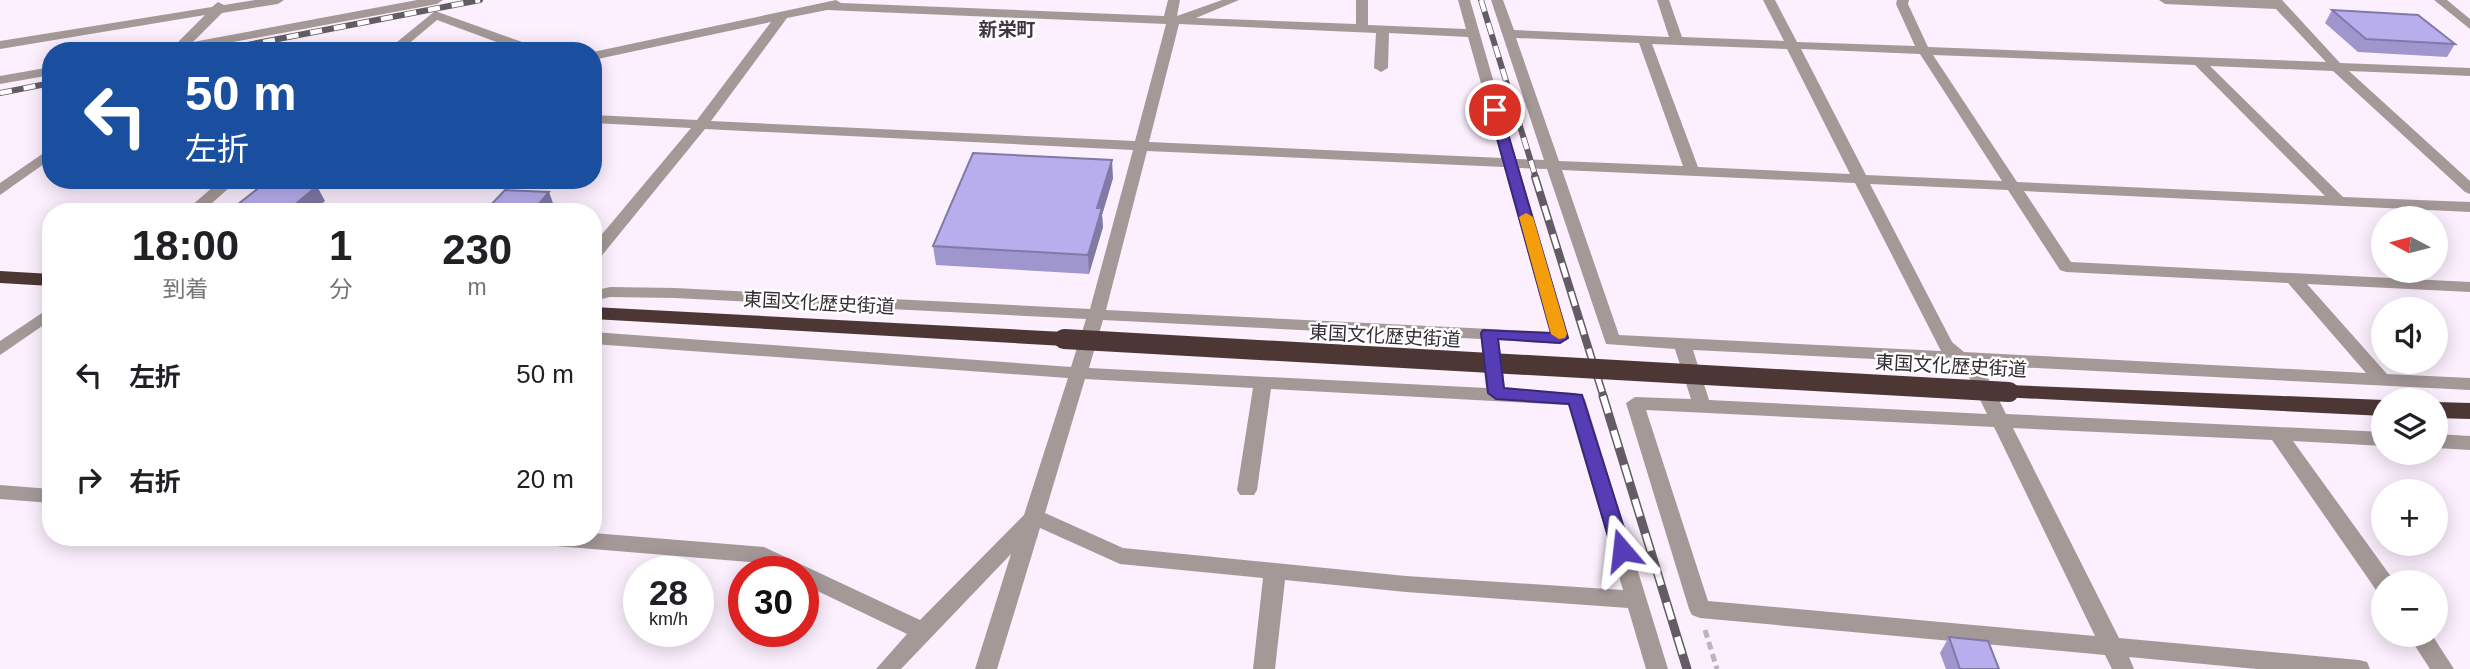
<!DOCTYPE html>
<html lang="ja">
<head>
<meta charset="utf-8">
<style>
  body { margin:0; font-family:Helvetica,"Noto Sans JP",sans-serif; background:#f2f2f2; color:#202124; height:100vh; display:flex; flex-direction:column; font-size:26px; white-space:nowrap }
  * { box-sizing:border-box; margin:0 }
  p { font-size:23px; color:#757577 }
  .icon { flex:none; width:38px; height:38px; fill:none; stroke:currentColor; stroke-width:2; stroke-linecap:round; stroke-linejoin:round }
  .map { position:relative; flex:1; overflow:hidden }
  .panel { position:absolute; left:42px; top:203px; width:560px; height:343px; display:flex; flex-direction:column; background:#fff; border-radius:28px; box-shadow:0 4px 18px #0003 }
  .panel>* { flex:none }
  .banner { position:absolute; left:42px; top:42px; width:560px; height:147px; border-radius:28px; box-shadow:0 4px 18px #0003; background:#1a4fa0; color:#fff; overflow:hidden }
  .needle { width:46px; rotate:277deg }
  .buttons { position:absolute; left:2371px; top:206px; display:grid; gap:14px }
  .buttons a { display:grid; place-items:center; width:77px; height:77px; border-radius:50%; background:#fff; box-shadow:0 4px 18px #0003; font-size:35px }
  .speed { position:absolute; left:623px; top:556px; display:flex; gap:14px; font-size:35px; font-weight:700; text-align:center }
  .speed>* { display:grid; place-content:center; width:91px; height:91px; border-radius:50%; background:#fff; box-shadow:0 4px 18px #0003; line-height:1 }
  .speed small { font-size:18px; font-weight:400 }
  .speed .limit { border:10px solid #d22; background:#fff; color:#111 }
  .pin { position:absolute; display:grid; place-items:center; width:60px; height:60px; color:#fff; margin:-30px; border:4px solid #fff; border-radius:50%; box-shadow:0 2px 7px #0007 }
  .me { position:absolute; width:77px; margin:-38px; rotate:343deg; stroke-linejoin:round; filter:drop-shadow(0 0 5px #0008) }
  .turn { display:flex; align-items:center; gap:24px; height:147px; padding:0 28px; font-size:32px }
  .turn .icon { width:91px; height:91px; stroke-width:2.5 }
  .turn b { display:block; font-size:49px; line-height:60px }
  .eta { display:flex; justify-content:space-evenly; align-items:center; height:119px; text-align:center }
  .eta b { font-size:42px; font-weight:600; line-height:49px }
  ul { padding:0; list-style:none }
  li { display:flex; align-items:center; gap:21px; height:105px; padding:0 28px }
  li div { flex:1 }
  li b { display:block; font-size:26px }
  li em { font-style:normal }
  .map>svg:first-child { display:block }
  .lines { fill:none; stroke-linecap:round; stroke-linejoin:round }
  .path { stroke:#bdb2bf; stroke-width:5; stroke-dasharray:8 4.5; stroke-linecap:butt }
  .minor { fill:#a59998; fill-rule:evenodd }
  .highway { fill:#4c3735; fill-rule:evenodd }
  .rail-far2-casing { stroke:#645c65; stroke-width:6 }
  .rail-far1-casing { stroke:#645c65; stroke-width:8 }
  .rail-casing { stroke:#645c65; stroke-width:9 }
  .rail-far2 { stroke:#fff; stroke-width:4.5; stroke-dasharray:12; stroke-linecap:butt }
  .rail-far1 { stroke:#fff; stroke-width:5; stroke-dasharray:15; stroke-linecap:butt }
  .rail { stroke:#fff; stroke-width:6; stroke-dasharray:18; stroke-linecap:butt }
  .highway-bridge { stroke:#4c3735; stroke-width:20 }
  .wall { fill:#9e96cd }
  .shaded-wall { fill:#817aa7 }
  .building { fill:#b8aeee; stroke:#817aa7; stroke-width:2 }
  .route { fill:#563db5; stroke:#382876; stroke-width:2 }
  .slow { fill:#f59e0b }
  .labels { text-anchor:middle; dominant-baseline:central; stroke-width:5; stroke-linejoin:round; paint-order:stroke }
  .far-quarter-label { font-size:19px; font-weight:bold; fill:#423645; stroke:#fff }
  .street-label { font-size:19px; fill:#332d34; stroke:#fff }
</style>
</head>
<body>
<div class="map">
<svg width="2470" height="669" viewBox="0 0 2470 669">
  <rect width="100%" height="100%" fill="#fceffe"/>
  <g class="lines">
    <path class="path" d="M1705 630 1717 669"/>
    <g class="minor">
      <path d="M255 0H284L278 4 222 13 193 42 417 0H443L437 4 185 51H157L175 45 205 15 0 49V41L212 7 218 2 224 5Z"/>
      <path d="M836 0 841 3 1164 16 1168 0H1180L1177 16 1222 0H1239L1196 18 1356 24V0H1368V25L1466 29 1458 0H1470L1516 159 1544 160 1491 0H1503L1514 30 1669 37 1657 0H1669L1682 37 1784 41 1763 0H1775L1797 42 1915 46 1896 4 1897 0H1909L1908 4 1928 47 2326 62 2276 9 2165 4 2159 0H2282L2340 63 2470 68V76L2349 71 2470 181V194L2465 192 2333 71 2210 66 2343 197 2470 202V212L2024 191 2071 262 2470 282V292L2307 284 2387 374 2470 378V390L1977 365 1986 374 2006 414 2384 432V446L2293 441 2392 578 2394 583H2384V592L2376 590 2272 440 2013 428 2119 638 2359 660 2367 662 2370 669H2257L2129 657 2134 669H2112L2105 655 1700 618 1692 615 1689 609 1626 403 1635 397 1691 399 1675 349 1606 344 1547 169 1519 168 1569 338 1560 344 1499 340 1505 389 1576 393 1585 399 1668 669H1646L1628 608 1406 592 1285 580 1275 669H1253L1263 578 1120 564 1040 528 997 669H975L1011 554 901 669H876L907 634 803 584V572H781L761 563 544 545 537 542 534 537H593V533L764 547 920 620 1024 515 1068 378 593 344V332L1071 367 1086 319 675 298 610 297 593 301V291L610 287 675 288 1090 309 1133 150 705 129 599 259 593 261V245L691 128 593 123V115L697 120 771 22 593 60V52ZM827 10 1166 24 1135 141 711 121 787 18ZM1179 24 1376 33 1374 68 1381 72 1388 68 1389 33 1468 37 1502 158 1149 142ZM1516 38 1639 43 1683 166 1559 161ZM1652 44 1787 49 1850 174 1698 167ZM1801 49 1920 54 2002 181 1866 175ZM1933 55 2195 65 2325 196 2017 182ZM1147 151 1504 167 1550 332 1106 310ZM1562 170 1855 183 1941 351 1619 335ZM1870 184 2008 190 2060 270 2066 272 2288 283 2366 373 1964 352 1952 342ZM1103 320 1481 339 1486 388 1089 368ZM1693 350 1954 363 1969 377 1987 414 1709 400ZM1085 379 1253 388 1237 490 1240 495H1254L1257 490 1271 389 1568 405 1623 590 1406 576 1123 548 1045 513ZM1646 410 1994 427 2095 636 1708 601Z"/>
      <path d="M2434 0H2447L2470 19V29Z"/>
      <path d="M435 11 539 48 540 51H521L437 20 400 51H386Z"/>
      <path d="M51 67V75L0 84V76Z"/>
      <path d="M51 148V159L0 195V183Z"/>
      <path d="M221 180H238L202 212H184Z"/>
      <path d="M51 307V320L0 355V341Z"/>
      <path d="M2436 434 2470 436V450L2436 448Z"/>
      <path d="M0 485 51 489V503L0 499Z"/>
      <path d="M2408 635H2432L2454 669H2430Z"/>
    </g>
    <g class="highway">
      <path d="M0 271 51 274V286L0 283Z"/>
      <path d="M593 307 1064 332 1075 339 1064 346 593 319Z"/>
      <path d="M2009 385 2384 400 2385 401 2384 416 2001 397 1998 392 2001 387Z"/>
      <path d="M2436 402 2470 403V419L2436 418Z"/>
    </g>
    <defs>
      <g id="rail-far2">
        <path d="M1481 0 1536 178"/>
        <path d="M216 51 480 0"/>
        <path d="M0 93 51 83"/>
      </g>
      <path id="rail-far1" d="M1535 177 1604 398"/>
      <path id="rail" d="M1603 396 1687 669"/>
    </defs>
    <use href="#rail-far2" class="rail-far2-casing"/>
    <use href="#rail-far1" class="rail-far1-casing"/>
    <use href="#rail" class="rail-casing"/>
    <use href="#rail-far2" class="rail-far2"/>
    <use href="#rail-far1" class="rail-far1"/>
    <use href="#rail" class="rail"/>
    <path class="highway-bridge" d="M1064 339 2009 392"/>
  </g>
  <g class="wall">
    <path d="M2332 10 2455 44 2447 57 2358 52 2325 23Z"/>
    <path d="M1113 178 1102 215 1103 227 1089 274 936 265 933 246Z"/>
    <path d="M1949 637 1999 669H1946L1940 653Z"/>
  </g>
  <g class="shaded-wall">
    <path d="M1112 160 1113 178 1102 215 1103 227 1089 274 1088 255 1097 208Z"/>
    <path d="M317 186 325 201 312 212H286Z"/>
    <path d="M549 192 553 203 545 212H532Z"/>
  </g>
  <g class="building">
    <path d="M2332 10 2418 15 2455 44 2366 39Z"/>
    <path d="M973 153 1112 160 1097 208H1102L1088 255 933 246Z"/>
    <path d="M265 183 317 186 286 212H228Z"/>
    <path d="M505 190 549 192 532 212H484Z"/>
    <path d="M1949 637 1988 641 1999 669H1960Z"/>
  </g>
  <path class="route" d="M1495 106 1501 110 1568 338 1560 343 1498 339 1504 388 1582 395 1631 550 1622 557 1612 550 1569 404 1496 399 1488 393 1481 333 1483 330 1551 333 1489 110Z"/>
  <path class="slow" d="M1526 213 1533 217 1567 334 1565 338 1559 339 1551 334 1519 217Z"/>
  <g class="labels">
    <g class="far-quarter-label">
      <text x="1007" y="29">新栄町</text>
    </g>
    <g class="street-label">
      <text transform="translate(819 303) rotate(3)">東国文化歴史街道</text>
      <text transform="translate(1385 336) rotate(3)">東国文化歴史街道</text>
      <text transform="translate(1951 366) rotate(3)">東国文化歴史街道</text>
    </g>
  </g>
</svg>
<div class="buttons">
<a><svg class="needle" viewBox="-14 -14 28 28"><path d="M0-13l5 13h-10z" fill="#e53935"/><path d="M0 13l5-13h-10z" fill="#757577"/></svg></a>
<a><svg class="icon" aria-label="sound" viewBox="0 0 24 24"><path d="M4 9h4l5-4v14l-5-4H4zM17 9q2 3 0 6"/></svg></a>
<a><svg class="icon" aria-label="layers" viewBox="0 0 24 24"><path d="M12 4l9 5-9 5-9-5zM3 14l9 5 9-5"/></svg></a>
<a>+</a>
<a>−</a>
</div>
<div class="speed"><div>28<small>km/h</small></div><div class="limit">30</div></div>
<div class="pin" style="left:1495px;top:110px;background:#d93025"><svg class="icon" aria-label="arrive" viewBox="0 0 24 24"><path d="M6 21V4h12l-3 4 3 4H6"/></svg></div>
<svg class="me" style="left:1622px;top:550px" viewBox="-20 -20 40 40"><path d="M0-17L14 15 0 8-14 15z" fill="#563db5" stroke="#fff" stroke-width="4"/></svg>
<div class="banner">
<div class="turn"><svg class="icon" aria-label="left" viewBox="0 0 24 24"><path d="M17 20v-9H6M10 6l-5 5 5 5"/></svg><div><b>50 m</b>左折</div></div>
</div>
<section class="panel">
<div class="eta">
<div><b>18:00</b><p>到着</p></div>
<div><b>1</b><p>分</p></div>
<div><b>230</b><p>m</p></div>
</div>
<ul>
<li><svg class="icon" aria-label="left" viewBox="0 0 24 24"><path d="M17 20v-9H6M10 6l-5 5 5 5"/></svg><div><b>左折</b></div><em>50 m</em></li>
<li><svg class="icon" aria-label="right" viewBox="0 0 24 24"><path d="M7 20v-9h11M14 6l5 5-5 5"/></svg><div><b>右折</b></div><em>20 m</em></li>
</ul>
</section>
</div>
</body>
</html>
